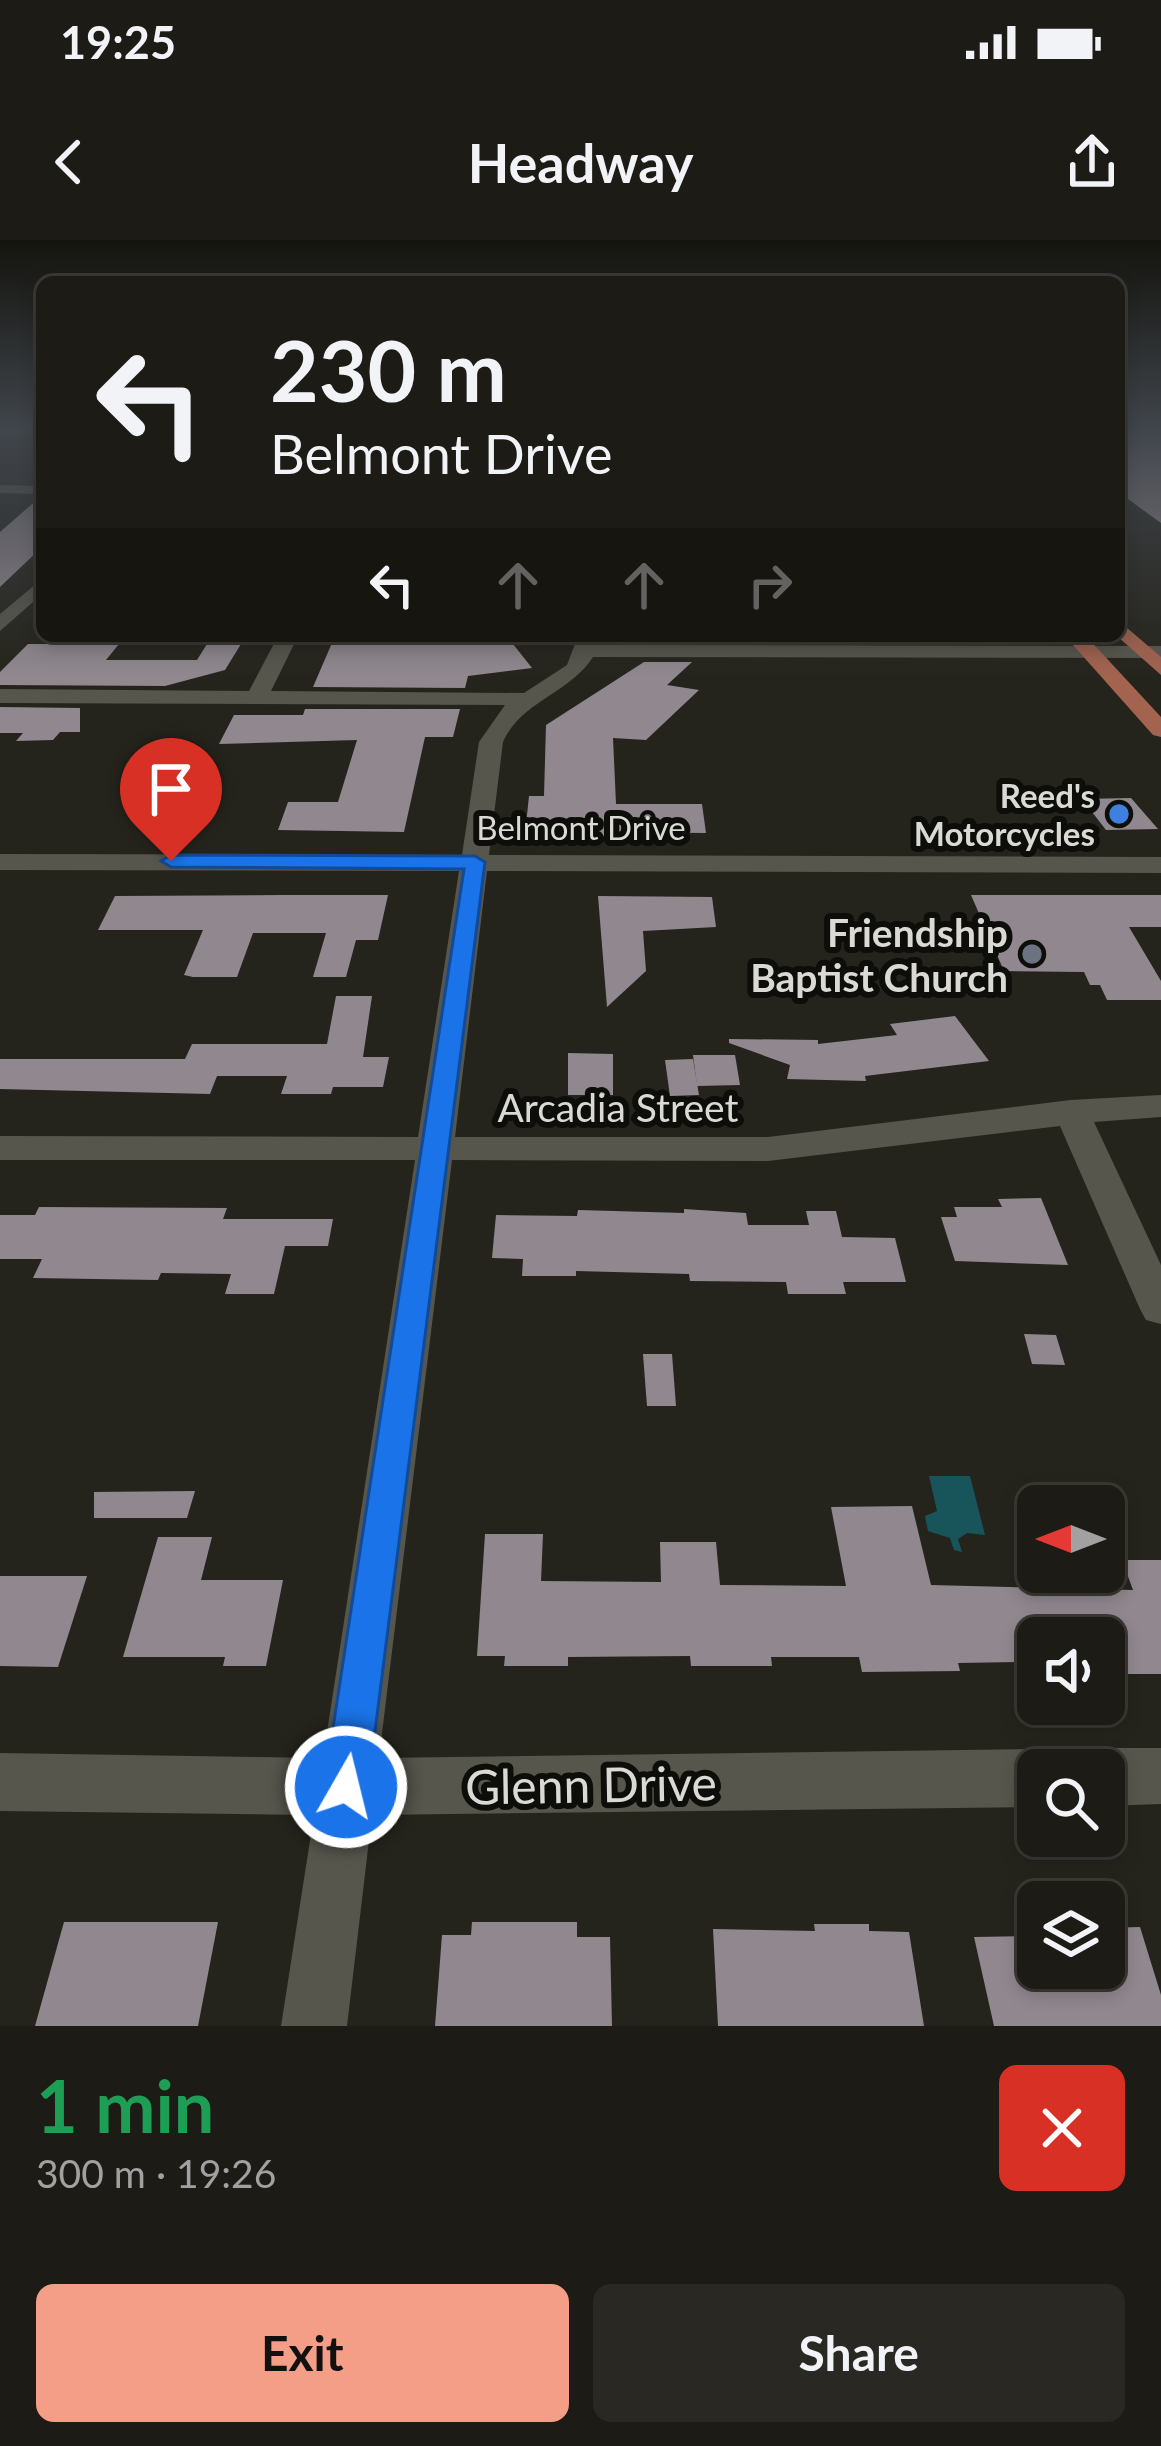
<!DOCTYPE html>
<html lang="en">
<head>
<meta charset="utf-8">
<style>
  body { margin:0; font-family:Lato,sans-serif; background:#292822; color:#f1f3f6; height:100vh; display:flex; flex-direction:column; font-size:45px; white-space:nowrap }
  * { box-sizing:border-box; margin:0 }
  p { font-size:39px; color:#a0a1a0 }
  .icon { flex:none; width:66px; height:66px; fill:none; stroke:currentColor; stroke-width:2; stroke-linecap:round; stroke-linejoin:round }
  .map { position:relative; height:1786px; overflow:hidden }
  .side { display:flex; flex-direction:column; background:#1c1b15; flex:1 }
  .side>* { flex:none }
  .hud { position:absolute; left:36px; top:36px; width:1089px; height:366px; border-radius:18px; box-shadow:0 6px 18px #0003,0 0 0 3px #3a3934; background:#1c1b15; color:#f1f3f6; overflow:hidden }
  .needle { width:78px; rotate:270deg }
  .fabs { position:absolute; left:1017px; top:1245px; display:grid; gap:24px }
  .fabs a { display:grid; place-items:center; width:108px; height:108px; border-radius:18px; background:#1c1b15; box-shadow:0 6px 18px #0003,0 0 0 3px #3a3934; font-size:60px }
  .pin { position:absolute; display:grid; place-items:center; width:102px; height:102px; color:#fff; margin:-123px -51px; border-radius:50% 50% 50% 0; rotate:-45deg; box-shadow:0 0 12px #0007 }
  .pin .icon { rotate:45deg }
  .me { position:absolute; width:132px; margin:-66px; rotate:8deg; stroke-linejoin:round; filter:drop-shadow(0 0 9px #0008) }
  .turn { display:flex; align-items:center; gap:42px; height:252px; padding:0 36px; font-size:54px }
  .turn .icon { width:156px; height:156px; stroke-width:2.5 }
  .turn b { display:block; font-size:84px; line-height:102px }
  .lanes { display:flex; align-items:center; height:114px; padding:0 36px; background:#0003; justify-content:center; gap:60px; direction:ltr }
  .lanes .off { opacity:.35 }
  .round { display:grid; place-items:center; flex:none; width:126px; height:126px; border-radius:18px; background:#292822 }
  .head { display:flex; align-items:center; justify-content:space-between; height:204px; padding:0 36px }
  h1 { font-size:72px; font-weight:700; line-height:90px; color:#1e9e55 }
  .action { display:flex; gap:24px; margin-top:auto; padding:24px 36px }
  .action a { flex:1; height:138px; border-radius:18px; background:#f49e87; color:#111; font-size:48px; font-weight:700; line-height:138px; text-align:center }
  .action a+a { background:#292822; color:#f1f3f6 }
  .status { display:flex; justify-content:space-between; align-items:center; height:84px; padding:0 60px; background:#1c1b15; direction:ltr }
  .status svg { height:33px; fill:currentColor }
  header { display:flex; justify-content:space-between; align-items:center; height:156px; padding:0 36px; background:#1c1b15; font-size:54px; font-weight:700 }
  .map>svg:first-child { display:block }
  .water { fill:#17555b }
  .building { fill:#91888f }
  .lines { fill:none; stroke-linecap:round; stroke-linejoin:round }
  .minor { fill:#57564d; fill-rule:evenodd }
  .major { fill:#a3634e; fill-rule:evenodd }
  .route { fill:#1a73e8; stroke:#114b97; stroke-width:3 }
  .shop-dot { fill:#3f7fe0; stroke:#0d0d09; stroke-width:4.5 }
  .worship-dot { fill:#6b7280; stroke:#0d0d09; stroke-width:4.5 }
  .labels { text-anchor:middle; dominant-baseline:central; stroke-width:12; stroke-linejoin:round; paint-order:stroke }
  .far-poi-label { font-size:33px; font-weight:bold; fill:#dad9d4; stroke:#0d0d09; text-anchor:end }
  .far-street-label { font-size:33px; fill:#dad9d4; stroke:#0d0d09 }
  .poi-label { font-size:39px; font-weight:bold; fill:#dad9d4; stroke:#0d0d09; text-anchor:end }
  .street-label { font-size:39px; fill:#dad9d4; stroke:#0d0d09 }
  .near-street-label { font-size:48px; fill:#dad9d4; stroke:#0d0d09 }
</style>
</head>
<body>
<div class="status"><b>19:25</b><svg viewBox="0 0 49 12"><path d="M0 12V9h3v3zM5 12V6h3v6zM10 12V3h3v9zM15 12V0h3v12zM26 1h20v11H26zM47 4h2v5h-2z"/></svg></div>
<header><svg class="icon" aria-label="back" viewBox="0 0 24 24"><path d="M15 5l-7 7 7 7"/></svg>Headway<svg class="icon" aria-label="share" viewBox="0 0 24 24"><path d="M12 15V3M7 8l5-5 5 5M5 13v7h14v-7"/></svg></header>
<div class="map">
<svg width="1161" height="1786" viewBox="0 0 1161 1786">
  <rect width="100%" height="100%" fill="#25241c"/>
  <path class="water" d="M929 1236H970L985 1295 967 1293 958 1299 962 1312 954 1310 950 1298 928 1291 925 1276 937 1271Z"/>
  <g class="building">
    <path d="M1161 189V283L1128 259H1119V190Z"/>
    <path d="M39 258 42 307 0 347V292Z"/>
    <path d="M212 396H246L225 430 165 446 0 445V432L28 404H119L106 420H197Z"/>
    <path d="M335 396 509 399 532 428 468 436 465 448 313 447Z"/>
    <path d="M644 422H692L667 445 699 450 646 500 613 498 616 564H702L706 593 607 592V598L525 594 529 556H544L546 485Z"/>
    <path d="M0 467 80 468V492H60L53 500 16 501 23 493H0Z"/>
    <path d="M305 469H460L453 497H425L404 592 278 590 288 562H338L357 500 219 504 234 475H303Z"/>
    <path d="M1131 558 1158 589 1106 590 1082 559Z"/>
    <path d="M283 655H388L378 700H356L346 737H313L326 693H253L237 737H193L184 735 203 690H98L115 656Z"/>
    <path d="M971 655H1161V687H1129L1161 741V760H1107L1100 745H1090L1084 732 1004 731Z"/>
    <path d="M598 656 712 657 716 687 643 691 646 731 607 767Z"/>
    <path d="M336 756H372L363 817H389L383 847H333L331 854H281L287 836H217L210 854 0 849V819H185L192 804H327Z"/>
    <path d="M955 776 989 821 865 836 866 841 787 839 790 825 729 803V799L818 800V804L897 795 890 784Z"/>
    <path d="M568 813 613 814V855H568Z"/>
    <path d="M693 815H735L740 845 697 846Z"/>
    <path d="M693 819 699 855 670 856 665 820Z"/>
    <path d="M1041 958 1068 1025 955 1021 941 977H957L954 967H1002L998 959Z"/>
    <path d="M39 967 227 968 223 979H333L328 1006H285L274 1054H225L231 1034 161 1033 158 1040 33 1038 42 1019H0V975H35Z"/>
    <path d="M684 969 746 973 748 985H809L806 971H836L842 997 895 998 906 1042H843L846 1054H788L786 1042 690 1041 689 1034 576 1031V1036H522L523 1019 492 1018 496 975 577 976 578 970 684 973Z"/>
    <path d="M1024 1094 1056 1095 1065 1125 1032 1124Z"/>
    <path d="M643 1114H672L676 1166H647Z"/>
    <path d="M195 1251 187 1278H94V1252Z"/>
    <path d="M912 1266 931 1345 1133 1350 1122 1320H1161V1434H1124L1121 1423H1104V1398H1016L1023 1422 958 1423 960 1431 862 1432 859 1417H771L772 1426H691L690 1416 568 1417V1426H504L505 1416H477L485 1294H543L541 1341 661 1342 660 1302H716L720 1345 846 1346 831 1267Z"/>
    <path d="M158 1297H212L201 1340H283L266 1426H223L225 1417H123Z"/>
    <path d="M0 1336H87L58 1427 0 1426Z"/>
    <path d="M64 1682H218L198 1786H35Z"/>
    <path d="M472 1682H577V1697H610L612 1786H435L442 1695H471Z"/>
    <path d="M814 1684H869V1691L909 1692 924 1786H718L713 1689 815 1691Z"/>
    <path d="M1140 1687 1161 1755V1786H994L974 1697 1038 1696V1728H1104V1688Z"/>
  </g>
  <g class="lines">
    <g class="minor">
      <path d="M0 188H42V195L0 194Z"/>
      <path d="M0 245 42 246V254L0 253Z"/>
      <path d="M42 339V354L0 391V374Z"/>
      <path d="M278 396H298L271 451 524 453 567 425 578 396H598L596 405 1161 406V418L593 417C569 454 521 461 503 502L489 615 1161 617V633L487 631 455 897H768L1071 860 1161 855V877L1094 882 1161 1025V1084L1146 1080 1140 1069 1060 886 768 921 452 920 379 1518 1038 1509 1058 1518 1063 1530H1038V1567L372 1575 347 1786H281L314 1575 0 1571V1513L323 1518 415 920H0V896L418 897 459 631 0 630V614L462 615 479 502 505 465 0 463V449L249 451Z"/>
      <path d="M1104 1508H1161V1564L1104 1566V1530H1078L1084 1517Z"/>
    </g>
    <g class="major">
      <path d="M1119 381 1161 417V435L1117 396Z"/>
      <path d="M1065 396H1086L1161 477V497L1153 495Z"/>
    </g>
  </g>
  <linearGradient id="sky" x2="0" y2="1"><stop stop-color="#14140f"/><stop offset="0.43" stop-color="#40454b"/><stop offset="1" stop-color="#40454b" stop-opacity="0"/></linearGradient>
  <rect width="1161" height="438" fill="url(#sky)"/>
  <path class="route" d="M475 616 485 622 368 1547 362 1562 346 1569 331 1562 324 1547 464 629 171 627 161 621 171 615Z"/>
  <circle class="shop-dot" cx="1119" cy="574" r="12"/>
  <circle class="worship-dot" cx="1032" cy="714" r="12"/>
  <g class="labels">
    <g class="far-poi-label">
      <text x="1095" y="555">Reed's<tspan x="1095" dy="38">Motorcycles</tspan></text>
    </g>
    <g class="far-street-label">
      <text x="581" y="587">Belmont Drive</text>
    </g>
    <g class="poi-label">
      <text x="1008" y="692">Friendship<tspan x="1008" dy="45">Baptist Church</tspan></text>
    </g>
    <g class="street-label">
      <text x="618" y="867">Arcadia Street</text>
    </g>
    <g class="near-street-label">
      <text transform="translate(591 1544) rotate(-1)">Glenn Drive</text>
    </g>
  </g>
</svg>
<div class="fabs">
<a><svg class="needle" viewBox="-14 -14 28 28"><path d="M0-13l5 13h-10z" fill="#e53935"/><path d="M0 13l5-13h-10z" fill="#a0a1a0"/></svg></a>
<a><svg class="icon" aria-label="sound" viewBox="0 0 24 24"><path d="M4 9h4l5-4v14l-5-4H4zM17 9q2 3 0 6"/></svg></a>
<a><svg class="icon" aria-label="search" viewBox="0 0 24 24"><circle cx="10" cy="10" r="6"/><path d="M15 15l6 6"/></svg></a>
<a><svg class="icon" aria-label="layers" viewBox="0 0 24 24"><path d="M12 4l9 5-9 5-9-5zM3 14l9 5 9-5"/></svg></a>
</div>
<div class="pin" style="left:171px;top:621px;background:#d93025"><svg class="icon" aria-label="arrive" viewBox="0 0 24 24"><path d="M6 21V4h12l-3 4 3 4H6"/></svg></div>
<svg class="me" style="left:346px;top:1547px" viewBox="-20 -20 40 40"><circle r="17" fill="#1a73e8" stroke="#fff" stroke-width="3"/><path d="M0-11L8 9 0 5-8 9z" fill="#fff"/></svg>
<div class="hud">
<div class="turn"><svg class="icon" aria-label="left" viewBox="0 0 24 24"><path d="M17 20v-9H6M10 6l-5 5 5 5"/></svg><div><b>230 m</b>Belmont Drive</div></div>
<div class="lanes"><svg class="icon" aria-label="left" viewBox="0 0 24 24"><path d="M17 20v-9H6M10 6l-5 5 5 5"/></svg><svg class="icon off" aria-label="ahead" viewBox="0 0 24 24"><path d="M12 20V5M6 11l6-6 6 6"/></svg><svg class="icon off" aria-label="ahead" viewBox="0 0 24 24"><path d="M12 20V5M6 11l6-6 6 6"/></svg><svg class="icon off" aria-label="right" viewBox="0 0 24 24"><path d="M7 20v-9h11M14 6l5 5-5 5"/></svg></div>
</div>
</div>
<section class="side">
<div class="head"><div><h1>1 min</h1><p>300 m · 19:26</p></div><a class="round" style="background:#d93025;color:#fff"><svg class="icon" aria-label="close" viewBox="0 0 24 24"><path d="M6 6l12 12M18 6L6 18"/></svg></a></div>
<div class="action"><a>Exit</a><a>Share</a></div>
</section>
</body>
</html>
